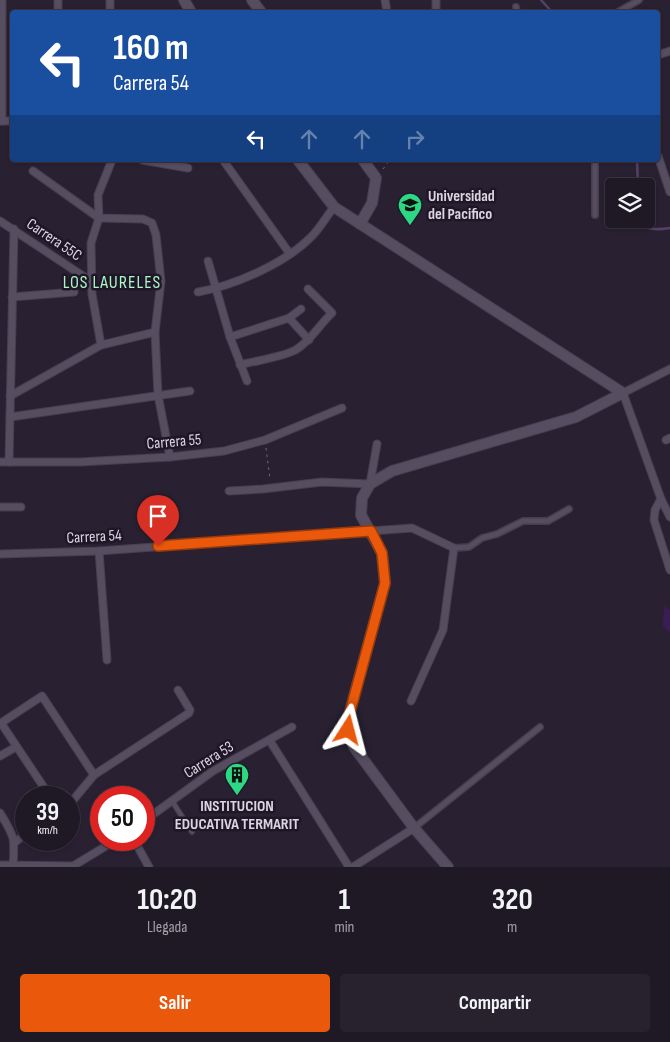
<!DOCTYPE html>
<html lang="es">
<head>
<meta charset="utf-8">
<style>
  body { margin:0; font-family:"Sofia Sans Condensed",sans-serif; background:#27222e; color:#f1f3f6; height:100vh; display:flex; flex-direction:column; font-size:19px; white-space:nowrap }
  * { box-sizing:border-box; margin:0 }
  p { font-size:16px; color:#a1a0a7 }
  .icon { flex:none; width:28px; height:28px; fill:none; stroke:currentColor; stroke-width:2; stroke-linecap:round; stroke-linejoin:round }
  .map { position:relative; height:867px; overflow:hidden }
  .drawer { display:flex; flex-direction:column; background:#1f1926; flex:1 }
  .drawer>* { flex:none }
  .guide { position:absolute; left:10px; top:10px; width:650px; height:152px; border-radius:5px; box-shadow:0 1px 4px #0004,0 0 0 1px #3c3843; background:#1a4fa0; color:#fff; overflow:hidden }
  .controls { position:absolute; left:605px; top:178px; display:grid; gap:10px }
  .controls a { display:grid; place-items:center; width:50px; height:50px; border-radius:5px; background:#1f1926; box-shadow:0 1px 4px #0004,0 0 0 1px #3c3843; font-size:25px }
  .speed { position:absolute; left:15px; top:786px; display:flex; gap:10px; font-size:25px; font-weight:700; text-align:center }
  .speed>* { display:grid; place-content:center; width:65px; height:65px; border-radius:50%; background:#1f1926; box-shadow:0 1px 4px #0004,0 0 0 1px #3c3843; line-height:1 }
  .speed small { font-size:12px; font-weight:400 }
  .speed .limit { border:8px solid #d22; background:#fff; color:#111 }
  .pin { position:absolute; display:grid; place-items:center; width:42px; height:42px; color:#fff; margin:-51px -21px; border-radius:50% 50% 50% 0; rotate:-45deg; box-shadow:0 0 5px #0007 }
  .pin .icon { rotate:45deg }
  .me { position:absolute; width:55px; margin:-28px; rotate:9deg; stroke-linejoin:round; filter:drop-shadow(0 0 4px #0008) }
  .turn { display:flex; align-items:center; gap:18px; height:105px; padding:0 20px; font-size:22px }
  .turn .icon { width:65px; height:65px; stroke-width:2.5 }
  .turn b { display:block; font-size:35px; line-height:42px }
  .lanes { display:flex; align-items:center; height:48px; padding:0 20px; background:#0003; justify-content:center; gap:25px; direction:ltr }
  .lanes .off { opacity:.35 }
  .eta { display:flex; justify-content:space-evenly; align-items:center; height:85px; text-align:center }
  .eta b { font-size:30px; font-weight:700; line-height:35px }
  .cta { display:flex; gap:10px; margin-top:auto; padding:10px 20px }
  .cta a { flex:1; height:58px; border-radius:5px; background:#ea580c; color:#fff; font-size:20px; font-weight:700; line-height:58px; text-align:center }
  .cta a+a { background:#27222e; color:#f1f3f6 }
  .map>svg:first-child { display:block }
  .green { fill:#3b1d56 }
  .lines { fill:none; stroke-linecap:round; stroke-linejoin:round }
  .stream { stroke:#554066; stroke-width:2.5 }
  .service-casing { stroke:#453f4d; stroke-width:6 }
  .pedestrian-casing { stroke:#453f4d; stroke-width:8 }
  .minor-casing { stroke:#453f4d; stroke-width:9 }
  .secondary-casing { stroke:#453f4d; stroke-width:12 }
  .path { stroke:#716a78; stroke-width:1; stroke-dasharray:2.5 4; stroke-linecap:butt }
  .service { stroke:#564d61; stroke-width:4 }
  .pedestrian { stroke:#564d61; stroke-width:5 }
  .minor { stroke:#564d61; stroke-width:7 }
  .secondary { stroke:#564d61; stroke-width:10 }
  .route-casing { stroke:#983908; stroke-width:12 }
  .route { stroke:#ea580c; stroke-width:9 }
  .labels { text-anchor:middle; dominant-baseline:central; stroke-width:5; stroke-linejoin:round; paint-order:stroke }
  .poi-label { font-size:16px; font-weight:bold; fill:#dad5e0; stroke:#1f1728; text-anchor:start }
  .street-label { font-size:16px; fill:#dad5e0; stroke:#1f1728 }
  .neighbourhood-label { font-size:18px; letter-spacing:1px; fill:#acf7c6; stroke:#1f1728 }
</style>
</head>
<body>
<div class="map">
<svg width="670" height="867" viewBox="0 0 670 867">
  <rect width="100%" height="100%" fill="#292132"/>
  <path class="green" d="M664 606 670 610V633L663 626Z"/>
  <g class="lines">
    <g class="stream">
      <path d="M541 0 552 12"/>
      <path d="M637 160 638 186"/>
      <path d="M638 219C643 231 658 230 670 228"/>
    </g>
    <defs>
      <path id="service" d="M172 801 192 832"/>
      <g id="pedestrian">
        <path d="M516 7 517 12"/>
        <path d="M618 12 639 0"/>
        <path d="M595 160V215"/>
        <path d="M454 548 469 547 482 538 497 534 523 521H548L569 509"/>
        <path d="M414 828 540 727"/>
      </g>
      <g id="minor">
        <path d="M2 0V121"/>
        <path d="M110 0V12"/>
        <path d="M385 0 387 12"/>
        <path d="M436 0V12"/>
        <path d="M58 12V0"/>
        <path d="M658 55 670 51"/>
        <path d="M0 121H12"/>
        <path d="M658 156 670 192"/>
        <path d="M142 160 188 168"/>
        <path d="M223 160 290 254"/>
        <path d="M33 171 99 218 143 219 152 223 156 235 161 281 155 332 158 395 170 457"/>
        <path d="M0 221 92 282"/>
        <path d="M208 261 230 337 247 381"/>
        <path d="M198 292C233 286 284 264 310 238 319 230 326 217 334 207"/>
        <path d="M12 297 74 292"/>
        <path d="M289 318 309 340"/>
        <path d="M230 337 289 318 301 309"/>
        <path d="M101 345 92 294 91 243 99 218 98 195 112 160"/>
        <path d="M240 365C254 361 288 356 297 349 311 340 320 324 332 313L308 289"/>
        <path d="M670 369 623 393 661 499 670 517"/>
        <path d="M10 396 101 345 155 332"/>
        <path d="M10 417 190 391"/>
        <path d="M666 440 670 438"/>
        <path d="M0 462H80L170 457 224 451 265 440 342 408"/>
        <path d="M9 462 14 229"/>
        <path d="M229 491 263 489 322 482 370 484 377 444"/>
        <path d="M661 499 655 510 654 520 670 570"/>
        <path d="M0 507H21"/>
        <path d="M99 551 107 660"/>
        <path d="M0 554 99 551 412 528 454 548 443 630 411 701"/>
        <path d="M270 741 349 867"/>
        <path d="M0 756 16 747"/>
        <path d="M51 798 1 723 42 696 94 775"/>
        <path d="M69 805 94 775 189 713 190 710 178 690"/>
        <path d="M0 813C15 837 15 838 13 866"/>
        <path d="M144 821 213 771 292 727"/>
        <path d="M134 840 149 867"/>
        <path d="M15 842 26 834"/>
        <path d="M0 865 73 866 116 840"/>
        <path d="M353 867 414 828"/>
      </g>
      <g id="secondary">
        <path d="M184 0 191 12"/>
        <path d="M252 0 261 12"/>
        <path d="M298 160 334 207 623 393 576 417 392 471 370 484 362 498 361 515 382 553 385 583 350 711 348 730 354 747 414 828 448 867"/>
        <path d="M360 224 372 203 376 178 363 160"/>
      </g>
    </defs>
    <use href="#service" class="service-casing"/>
    <use href="#pedestrian" class="pedestrian-casing"/>
    <use href="#minor" class="minor-casing"/>
    <use href="#secondary" class="secondary-casing"/>
    <g class="path">
      <path d="M383 169 390 160"/>
      <path d="M266 448 270 479"/>
    </g>
    <use href="#service" class="service"/>
    <use href="#pedestrian" class="pedestrian"/>
    <use href="#minor" class="minor"/>
    <use href="#secondary" class="secondary"/>
  </g>
  <g class="lines">
    <defs>
      <path id="route" d="M158 546 371 531 382 553 385 583 350 712 348 730"/>
    </defs>
    <use href="#route" class="route-casing"/>
    <use href="#route" class="route"/>
  </g>
  <defs>
    <symbol id="university-pin" viewBox="-11 -11 22 30"><path d="M0 17L-7.5 6A9.5 9.5 0 1 1 7.5 6Z" fill="#2dd884" stroke="#1f1728"/><path d="M0-5L7-2L0 1L-7-2ZM-4 1L0 2.5L4 1V4Q0 6-4 4Z" fill="#111"/></symbol>
    <symbol id="building-pin" viewBox="-11 -11 22 30"><path d="M0 17L-7.5 6A9.5 9.5 0 1 1 7.5 6Z" fill="#2dd884" stroke="#1f1728"/><path d="M-4-6H4V6H1V3H-1V6H-4ZM-2.5-4.3h1.7v1.8h-1.7ZM.8-4.3h1.7v1.8H.8ZM-2.5-1h1.7V.8h-1.7ZM.8-1h1.7V.8H.8Z" fill="#111"/></symbol>
  </defs>
  <g fill-rule="evenodd">
    <use href="#university-pin" x="396" y="191" width="28" height="38"/>
    <use href="#building-pin" x="223" y="761" width="28" height="38"/>
  </g>
  <g class="labels">
    <g class="poi-label">
      <text x="428" y="196">Universidad<tspan x="428" dy="18">del Pacifico</tspan></text>
      <text x="237" y="806" text-anchor="middle">INSTITUCION<tspan x="237" dy="18">EDUCATIVA TERMARIT</tspan></text>
    </g>
    <g class="street-label">
      <text transform="translate(54 240) rotate(34)">Carrera 55C</text>
      <text transform="translate(174 442) rotate(-5)">Carrera 55</text>
      <text transform="translate(94 537) rotate(-3)">Carrera 54</text>
      <text transform="translate(209 760) rotate(-32)">Carrera 53</text>
    </g>
    <g class="neighbourhood-label">
      <text x="112" y="282">LOS LAURELES</text>
    </g>
  </g>
</svg>
<div class="controls">
<a><svg class="icon" aria-label="layers" viewBox="0 0 24 24"><path d="M12 4l9 5-9 5-9-5zM3 14l9 5 9-5"/></svg></a>
</div>
<div class="speed"><div>39<small>km/h</small></div><div class="limit">50</div></div>
<div class="pin" style="left:158px;top:546px;background:#d93025"><svg class="icon" aria-label="arrive" viewBox="0 0 24 24"><path d="M6 21V4h12l-3 4 3 4H6"/></svg></div>
<svg class="me" style="left:348px;top:730px" viewBox="-20 -20 40 40"><path d="M0-17L14 15 0 8-14 15z" fill="#ea580c" stroke="#fff" stroke-width="4"/></svg>
<div class="guide">
<div class="turn"><svg class="icon" aria-label="left" viewBox="0 0 24 24"><path d="M17 20v-9H6M10 6l-5 5 5 5"/></svg><div><b>160 m</b>Carrera 54</div></div>
<div class="lanes"><svg class="icon" aria-label="left" viewBox="0 0 24 24"><path d="M17 20v-9H6M10 6l-5 5 5 5"/></svg><svg class="icon off" aria-label="ahead" viewBox="0 0 24 24"><path d="M12 20V5M6 11l6-6 6 6"/></svg><svg class="icon off" aria-label="ahead" viewBox="0 0 24 24"><path d="M12 20V5M6 11l6-6 6 6"/></svg><svg class="icon off" aria-label="right" viewBox="0 0 24 24"><path d="M7 20v-9h11M14 6l5 5-5 5"/></svg></div>
</div>
</div>
<section class="drawer">
<div class="eta">
<div><b>10:20</b><p>Llegada</p></div>
<div><b>1</b><p>min</p></div>
<div><b>320</b><p>m</p></div>
</div>
<div class="cta"><a>Salir</a><a>Compartir</a></div>
</section>
</body>
</html>
